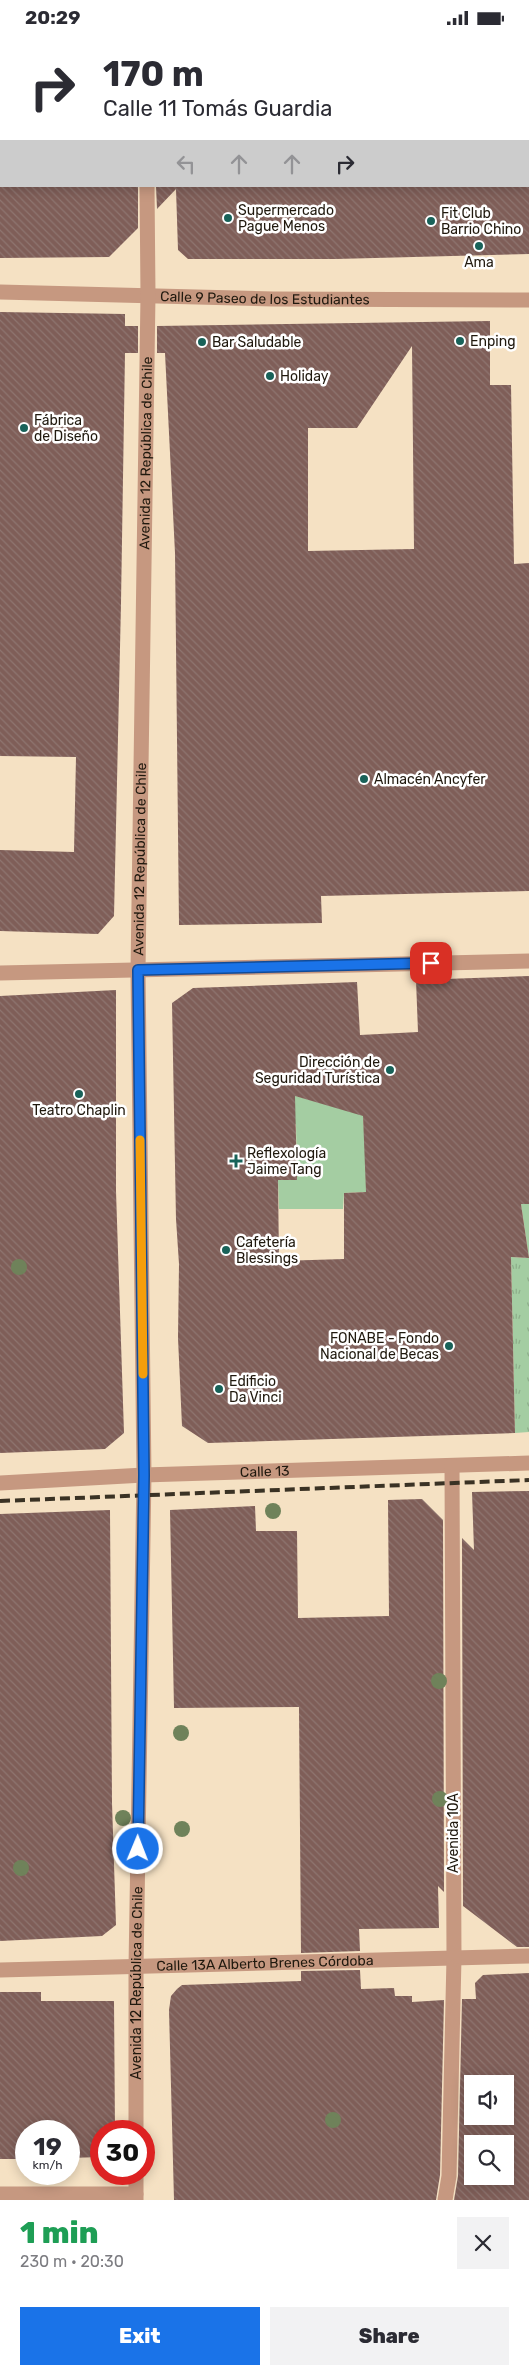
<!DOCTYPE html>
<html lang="en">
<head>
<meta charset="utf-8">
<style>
  body { margin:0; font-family:Rubik,sans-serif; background:#f2f2f3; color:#2b2b33; height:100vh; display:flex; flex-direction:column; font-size:19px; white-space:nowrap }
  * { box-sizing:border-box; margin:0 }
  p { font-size:16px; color:#7c7c81 }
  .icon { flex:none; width:28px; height:28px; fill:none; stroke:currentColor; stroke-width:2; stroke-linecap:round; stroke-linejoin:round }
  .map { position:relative; height:2165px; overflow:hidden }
  .drawer { display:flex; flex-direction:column; background:#fff; flex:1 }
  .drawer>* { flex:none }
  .hud { position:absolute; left:0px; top:0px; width:530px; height:152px; box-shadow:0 2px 12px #0003; background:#fff; color:#2b2b33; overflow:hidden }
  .tools { position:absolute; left:464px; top:2040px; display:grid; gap:10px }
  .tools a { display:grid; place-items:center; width:50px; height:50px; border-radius:0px; background:#fff; box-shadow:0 2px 12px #0003; font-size:25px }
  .speed { position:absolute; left:15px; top:2085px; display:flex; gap:10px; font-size:25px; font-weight:700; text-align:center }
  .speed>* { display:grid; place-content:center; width:65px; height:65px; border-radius:50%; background:#fff; box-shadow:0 2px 12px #0003; line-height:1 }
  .speed small { font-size:12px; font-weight:400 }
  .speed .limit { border:8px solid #d22; background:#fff; color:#111 }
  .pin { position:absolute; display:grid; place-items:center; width:42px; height:42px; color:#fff; margin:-21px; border-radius:10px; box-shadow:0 2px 8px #0006 }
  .me { position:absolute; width:55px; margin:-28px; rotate:1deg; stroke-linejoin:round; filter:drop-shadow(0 0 4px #0008) }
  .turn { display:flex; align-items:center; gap:18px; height:105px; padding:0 20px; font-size:22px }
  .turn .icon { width:65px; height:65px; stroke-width:2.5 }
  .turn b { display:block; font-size:35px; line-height:42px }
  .lanes { display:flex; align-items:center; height:48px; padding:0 20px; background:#0003; justify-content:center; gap:25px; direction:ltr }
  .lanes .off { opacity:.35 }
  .round { display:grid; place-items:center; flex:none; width:52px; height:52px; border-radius:0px; background:#f2f2f3 }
  .summary { display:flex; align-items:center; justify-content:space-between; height:85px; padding:0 20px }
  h1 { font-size:30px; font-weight:800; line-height:38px; color:#1e9e55 }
  .primary-button { display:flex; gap:10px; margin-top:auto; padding:10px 20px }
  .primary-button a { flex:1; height:58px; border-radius:0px; background:#1a73e8; color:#fff; font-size:20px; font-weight:800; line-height:58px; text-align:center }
  .primary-button a+a { background:#f2f2f3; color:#2b2b33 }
  .status { display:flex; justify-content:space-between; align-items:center; height:35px; padding:0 25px; background:#fff; direction:ltr }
  .status svg { height:14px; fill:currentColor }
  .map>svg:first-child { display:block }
  .grass { fill:url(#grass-tufts) }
  .garden { fill:#a4cda2 }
  .building { fill:url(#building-back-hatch); fill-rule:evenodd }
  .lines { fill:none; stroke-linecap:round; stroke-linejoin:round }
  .pedestrian { stroke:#c69880; stroke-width:15 }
  .minor { stroke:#c69880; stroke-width:15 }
  .tertiary { stroke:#c69880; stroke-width:15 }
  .rail { stroke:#3a3224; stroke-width:4; stroke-dasharray:10 5; stroke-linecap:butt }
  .tree { fill:#6f825a }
  .route-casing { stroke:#114b97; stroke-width:12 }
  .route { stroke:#1a73e8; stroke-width:9 }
  .slow { stroke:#f59e0b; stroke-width:9 }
  .poi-dot { fill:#186259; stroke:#fff; stroke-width:2 }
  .labels { text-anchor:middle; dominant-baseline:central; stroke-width:5; stroke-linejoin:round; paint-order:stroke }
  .poi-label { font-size:14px; fill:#20190e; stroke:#fff; text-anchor:start }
  .street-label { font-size:14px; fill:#20190e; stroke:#fff }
</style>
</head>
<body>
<div class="status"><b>20:29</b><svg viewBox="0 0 49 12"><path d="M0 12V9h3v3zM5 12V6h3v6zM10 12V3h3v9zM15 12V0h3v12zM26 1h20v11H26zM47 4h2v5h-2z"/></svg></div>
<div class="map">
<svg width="529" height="2165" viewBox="0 0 529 2165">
  <defs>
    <pattern id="grass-tufts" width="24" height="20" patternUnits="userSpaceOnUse" patternTransform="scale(1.25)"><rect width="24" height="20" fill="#a4cda2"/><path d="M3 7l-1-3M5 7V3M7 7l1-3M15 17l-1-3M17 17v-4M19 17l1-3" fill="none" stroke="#8daf8a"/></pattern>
    <pattern id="building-back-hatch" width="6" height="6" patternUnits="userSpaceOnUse" patternTransform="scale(1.25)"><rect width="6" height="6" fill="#7f5e58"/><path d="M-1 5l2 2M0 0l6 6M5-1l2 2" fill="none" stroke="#8e7570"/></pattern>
  </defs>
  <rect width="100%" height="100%" fill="#f5e1c3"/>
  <path class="grass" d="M511 1222 529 1223V1397L515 1398Z"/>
  <g class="garden">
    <path d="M278 1056 363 1080 368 1157 344 1158 343 1174H279L278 1145H297L296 1089H277Z"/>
    <path d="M521 1169H529V1223Z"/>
  </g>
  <g class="building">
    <path d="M0 151H138V193L109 222 0 223Z"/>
    <path d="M156 151H529V219L336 224H188L178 215 176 154 157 174Z"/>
    <path d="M0 277 125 279V291H138V318H125L121 568 114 881 98 899 0 896V815L74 817 76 722 0 721Z"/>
    <path d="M490 286V350H511L514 529 529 528V856L321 861 322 888 179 890 175 518 165 318H157V291ZM412 311 414 514 308 516V393H357Z"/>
    <path d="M529 941V1169H521L529 1223 511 1222 515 1398 208 1408 182 1391 178 1303 179 1229 176 1184 172 968 193 953 357 947 360 1000 418 997 416 945ZM295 1061 363 1081 366 1157 344 1158V1224L279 1226 278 1145H297Z"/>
    <path d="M116 955V1156L124 1398 105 1414 0 1418V961Z"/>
    <path d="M529 1456V1912H517L463 1871 462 1503 474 1515 472 1457Z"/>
    <path d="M422 1464 443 1485 444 1857 438 1851 439 1893 359 1894 360 1916 301 1918 299 1672 174 1673 170 1475 255 1471 256 1496H297L298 1583 389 1581 388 1465Z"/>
    <path d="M110 1475 112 1768 116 1890 102 1901 0 1906V1479Z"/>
    <path d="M360 1935 361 1954 394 1953 395 1961H412V1967L444 1965 440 2140 436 2165H174L169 1975 171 1961 177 1954 182 1950 301 1946V1936Z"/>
    <path d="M529 1938V2165H454L458 2141 462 1964H476L475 1948 483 1940ZM472 2049H505V2081H472ZM472 2109H505V2141H472Z"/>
    <path d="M0 1957H41V1966H114L115 2096H101V2122L69 2123V2096H26V2124H0Z"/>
  </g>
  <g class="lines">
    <path class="pedestrian" id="s1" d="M0 257 273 264 529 265"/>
    <g class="minor">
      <path d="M145 0V1"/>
      <path id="s2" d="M0 1448 144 1440 529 1428"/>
      <path id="s3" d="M0 1935 529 1921"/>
      <path id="s4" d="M136 2096V1933L144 1440 138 935 148 260 147 151"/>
      <path d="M0 2159H136"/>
      <path d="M136 2165V2139"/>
      <path d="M445 2165 449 2141 454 1923 452 1431"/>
    </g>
    <path class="tertiary" d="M0 938 529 926"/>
    <path class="rail" d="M0 1466 529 1445"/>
  </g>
  <g class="tree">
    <circle cx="19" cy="1232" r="8"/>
    <circle cx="273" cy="1476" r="8"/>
    <circle cx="439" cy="1646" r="8"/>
    <circle cx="181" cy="1698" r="8"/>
    <circle cx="440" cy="1764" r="8"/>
    <circle cx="123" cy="1783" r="8"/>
    <circle cx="182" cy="1794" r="8"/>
    <circle cx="21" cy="1833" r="8"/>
    <circle cx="333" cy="2085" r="8"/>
  </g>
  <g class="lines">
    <defs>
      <path id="route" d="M138 1814 144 1440 138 935 431 928"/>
    </defs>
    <use href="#route" class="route-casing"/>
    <use href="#route" class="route"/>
    <path class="slow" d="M140 1105 143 1339"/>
  </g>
  <g class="poi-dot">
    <circle cx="228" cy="183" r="5"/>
    <circle cx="431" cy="186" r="5"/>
    <circle cx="479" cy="211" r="5"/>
    <circle cx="460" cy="306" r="5"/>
    <circle cx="202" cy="307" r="5"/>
    <circle cx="270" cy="341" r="5"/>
    <circle cx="24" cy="393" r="5"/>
    <circle cx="364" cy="744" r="5"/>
    <circle cx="390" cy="1035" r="5"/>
    <circle cx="79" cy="1059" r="5"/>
    <path d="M233.5 1118.5h5v5h5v5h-5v5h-5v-5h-5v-5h5z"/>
    <circle cx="226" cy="1215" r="5"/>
    <circle cx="449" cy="1311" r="5"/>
    <circle cx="219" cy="1354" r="5"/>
  </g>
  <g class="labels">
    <g class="poi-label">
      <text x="238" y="175">Supermercado<tspan x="238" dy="16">Pague Menos</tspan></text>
      <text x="441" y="178">Fit Club<tspan x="441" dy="16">Barrio Chino</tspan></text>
      <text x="479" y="227" text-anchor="middle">Ama</text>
      <text x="470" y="306">Enping</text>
      <text x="212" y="307">Bar Saludable</text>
      <text x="280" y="341">Holiday</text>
      <text x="34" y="385">Fábrica<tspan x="34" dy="16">de Diseño</tspan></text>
      <text x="374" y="744">Almacén Ancyfer</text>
      <text x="380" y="1027" text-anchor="end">Dirección de<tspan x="380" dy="16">Seguridad Turística</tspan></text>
      <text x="79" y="1075" text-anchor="middle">Teatro Chaplin</text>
      <text x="247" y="1118">Reflexología<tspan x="247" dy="16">Jaime Tang</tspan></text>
      <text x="236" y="1207">Cafetería<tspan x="236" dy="16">Blessings</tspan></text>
      <text x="439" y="1303" text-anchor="end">FONABE - Fondo<tspan x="439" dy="16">Nacional de Becas</tspan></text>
      <text x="229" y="1346">Edificio<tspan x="229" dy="16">Da Vinci</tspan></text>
    </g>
    <g class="street-label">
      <text stroke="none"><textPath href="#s1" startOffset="265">Calle 9 Paseo de los Estudiantes</textPath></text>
      <text stroke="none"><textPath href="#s4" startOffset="1678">Avenida 12 República de Chile</textPath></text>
      <text stroke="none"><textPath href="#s4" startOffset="1272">Avenida 12 República de Chile</textPath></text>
      <text stroke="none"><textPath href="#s2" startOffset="265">Calle 13</textPath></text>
      <text transform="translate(453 1798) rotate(-90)">Avenida 10A</text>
      <text stroke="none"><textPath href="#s3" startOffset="265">Calle 13A Alberto Brenes Córdoba</textPath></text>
      <text stroke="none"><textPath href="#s4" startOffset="148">Avenida 12 República de Chile</textPath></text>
    </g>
  </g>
</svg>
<div class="tools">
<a><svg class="icon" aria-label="sound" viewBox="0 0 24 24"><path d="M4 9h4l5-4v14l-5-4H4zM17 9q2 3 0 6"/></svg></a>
<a><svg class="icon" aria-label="search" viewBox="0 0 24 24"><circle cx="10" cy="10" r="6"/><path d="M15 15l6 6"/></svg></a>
</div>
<div class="speed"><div>19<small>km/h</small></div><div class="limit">30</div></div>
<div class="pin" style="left:431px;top:928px;background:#d93025"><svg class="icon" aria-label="arrive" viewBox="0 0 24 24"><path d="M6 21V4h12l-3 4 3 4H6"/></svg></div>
<svg class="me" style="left:138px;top:1814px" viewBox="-20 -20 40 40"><circle r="17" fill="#1a73e8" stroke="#fff" stroke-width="3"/><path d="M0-11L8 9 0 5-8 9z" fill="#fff"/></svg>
<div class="hud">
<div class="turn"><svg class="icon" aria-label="right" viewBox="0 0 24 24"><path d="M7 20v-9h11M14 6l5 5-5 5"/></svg><div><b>170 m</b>Calle 11 Tomás Guardia</div></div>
<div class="lanes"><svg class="icon off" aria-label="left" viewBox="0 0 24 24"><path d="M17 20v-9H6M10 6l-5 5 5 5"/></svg><svg class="icon off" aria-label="ahead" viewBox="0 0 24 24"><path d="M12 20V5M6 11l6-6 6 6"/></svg><svg class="icon off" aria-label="ahead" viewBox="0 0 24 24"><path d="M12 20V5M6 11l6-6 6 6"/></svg><svg class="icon" aria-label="right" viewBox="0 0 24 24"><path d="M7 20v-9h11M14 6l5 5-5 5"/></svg></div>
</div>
</div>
<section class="drawer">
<div class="summary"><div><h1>1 min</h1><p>230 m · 20:30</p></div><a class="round"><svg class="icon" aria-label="close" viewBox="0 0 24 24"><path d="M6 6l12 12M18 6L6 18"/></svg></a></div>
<div class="primary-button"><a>Exit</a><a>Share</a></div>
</section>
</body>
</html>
